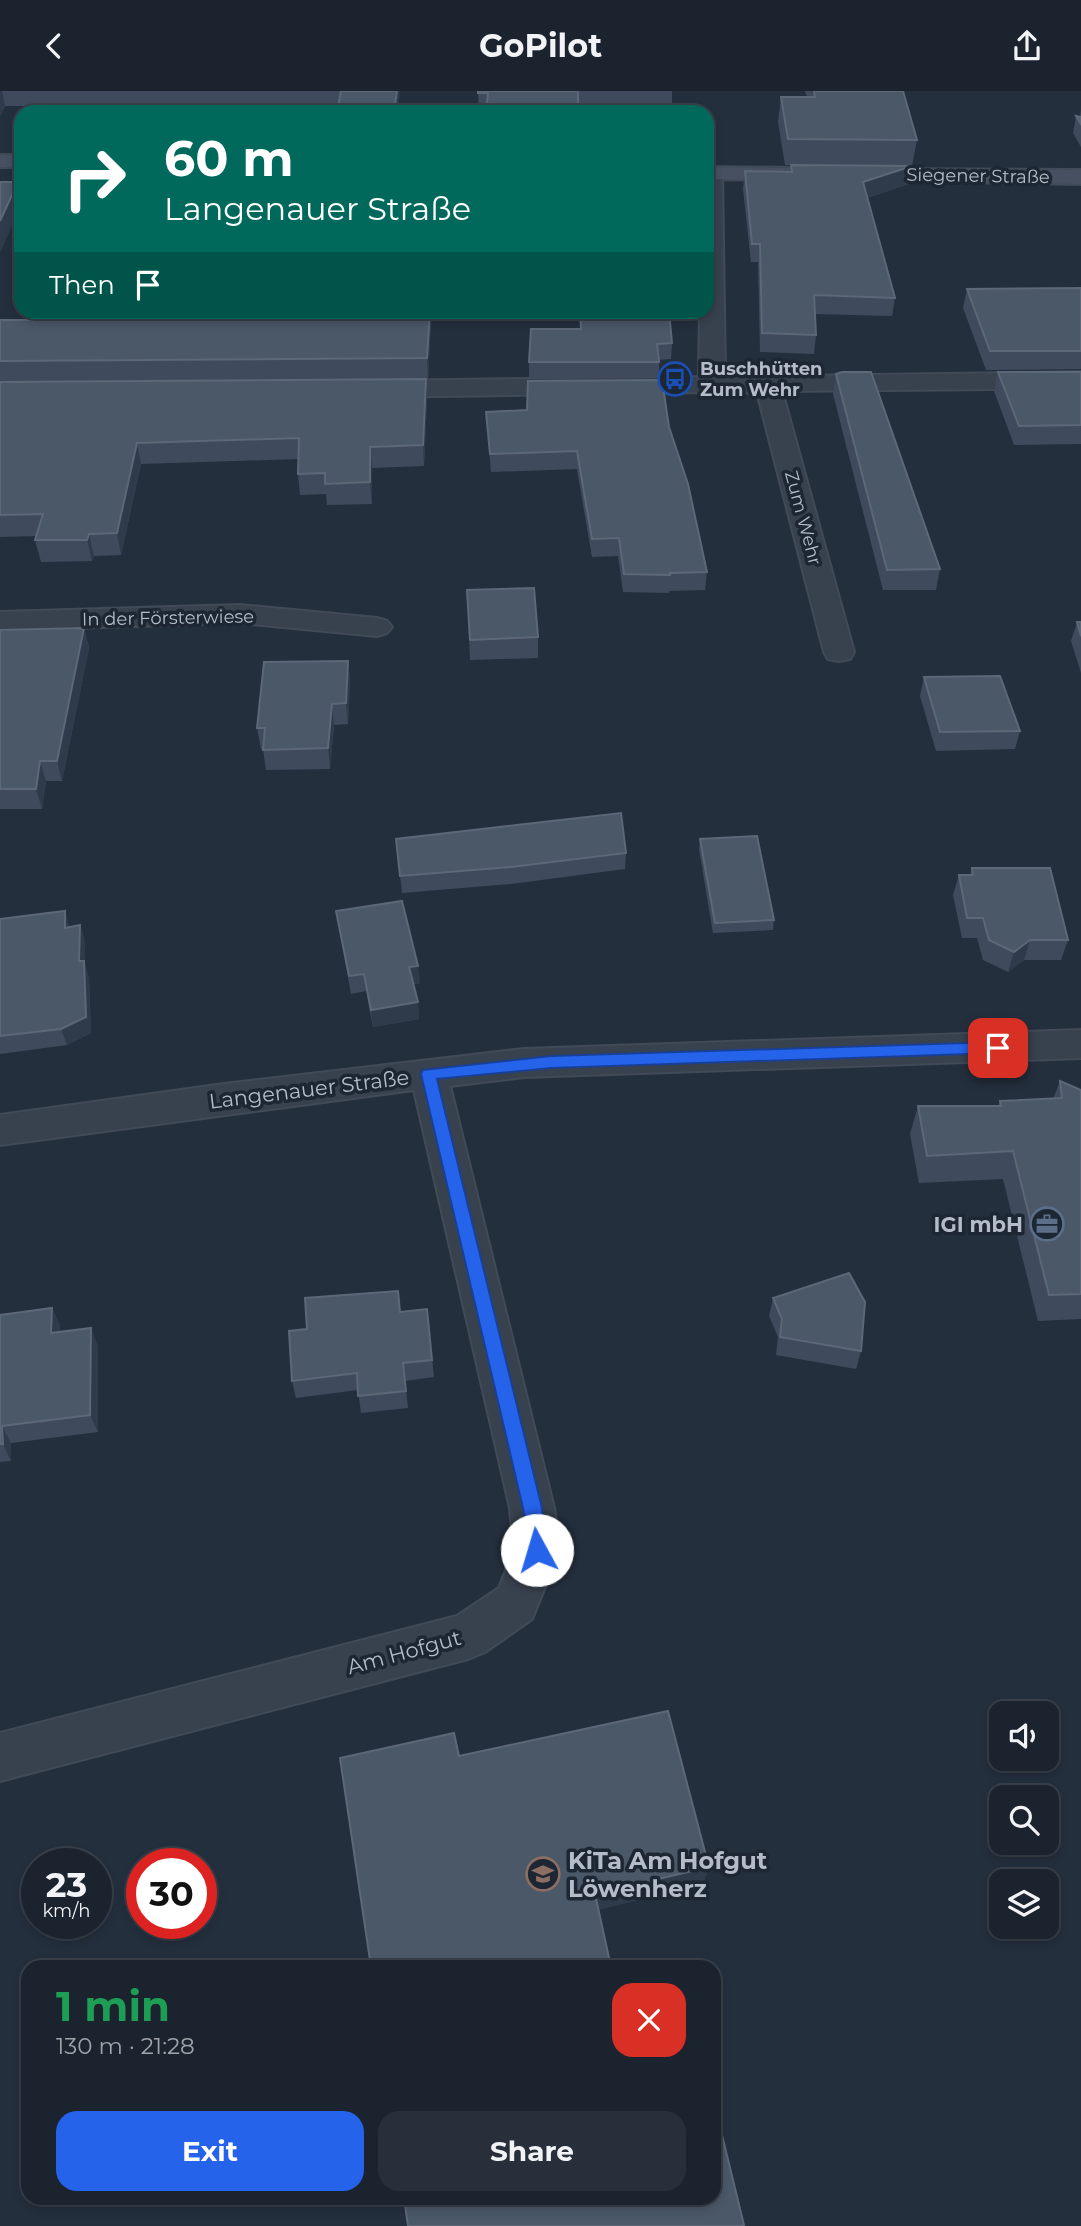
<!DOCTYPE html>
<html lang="en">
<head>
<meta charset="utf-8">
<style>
  body { margin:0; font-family:Montserrat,sans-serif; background:#282f3a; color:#f1f3f6; height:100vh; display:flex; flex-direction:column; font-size:26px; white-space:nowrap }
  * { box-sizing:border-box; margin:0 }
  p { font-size:23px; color:#a0a4aa }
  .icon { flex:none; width:38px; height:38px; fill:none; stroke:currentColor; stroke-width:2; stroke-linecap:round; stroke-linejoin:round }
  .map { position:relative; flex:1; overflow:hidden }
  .drawer { position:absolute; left:21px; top:1869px; width:700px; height:245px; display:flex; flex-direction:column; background:#1b232e; border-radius:21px; box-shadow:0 4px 10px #0003,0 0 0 2px #39404a }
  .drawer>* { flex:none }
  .top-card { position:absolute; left:14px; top:14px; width:700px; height:214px; border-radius:21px; box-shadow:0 4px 10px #0003,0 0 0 2px #39404a; background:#00695c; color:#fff; overflow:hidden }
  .controls { position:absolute; left:989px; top:1610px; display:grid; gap:14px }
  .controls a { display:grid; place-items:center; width:70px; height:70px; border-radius:14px; background:#1b232e; box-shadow:0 4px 10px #0003,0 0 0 2px #39404a; font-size:35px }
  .speed { position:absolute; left:21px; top:1757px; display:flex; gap:14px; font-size:35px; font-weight:700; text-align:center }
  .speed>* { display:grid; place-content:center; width:91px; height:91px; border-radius:50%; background:#1b232e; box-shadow:0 4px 10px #0003,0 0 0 2px #39404a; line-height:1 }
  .speed small { font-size:18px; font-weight:400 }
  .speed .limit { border:10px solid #d22; background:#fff; color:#111 }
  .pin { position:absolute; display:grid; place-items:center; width:60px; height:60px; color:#fff; margin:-30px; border-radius:14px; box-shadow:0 4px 10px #0006 }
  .me { position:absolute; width:77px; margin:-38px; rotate:354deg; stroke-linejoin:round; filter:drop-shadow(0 0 5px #0008) }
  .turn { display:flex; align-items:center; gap:24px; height:147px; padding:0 35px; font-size:32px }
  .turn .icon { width:91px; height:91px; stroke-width:2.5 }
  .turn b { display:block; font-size:49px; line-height:60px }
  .then { display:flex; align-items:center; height:66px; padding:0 35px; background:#0003; gap:14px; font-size:26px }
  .round { display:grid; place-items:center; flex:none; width:74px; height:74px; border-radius:21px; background:#282f3a }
  .summary { display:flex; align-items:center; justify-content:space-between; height:119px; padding:0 35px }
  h1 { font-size:42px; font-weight:700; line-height:52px; color:#1e9e55 }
  .cta { display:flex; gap:14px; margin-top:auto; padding:14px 35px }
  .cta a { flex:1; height:80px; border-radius:21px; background:#2563eb; color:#fff; font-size:28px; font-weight:700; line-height:80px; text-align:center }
  .cta a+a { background:#282f3a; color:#f1f3f6 }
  header { display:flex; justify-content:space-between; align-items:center; height:91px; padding:0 35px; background:#1b232e; font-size:32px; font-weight:700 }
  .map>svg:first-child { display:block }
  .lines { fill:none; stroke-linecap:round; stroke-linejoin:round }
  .minor-casing { stroke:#414a57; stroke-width:4 }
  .secondary-casing { stroke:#414a57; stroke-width:4 }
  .minor { fill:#38414e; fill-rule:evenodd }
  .secondary { fill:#465061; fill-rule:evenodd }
  .wall { fill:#3f4b5c }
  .shaded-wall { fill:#2f3b4b }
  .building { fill:#4b5868; stroke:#5c6777; stroke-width:2 }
  .route { fill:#2563eb; stroke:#184099; stroke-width:2 }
  .labels { text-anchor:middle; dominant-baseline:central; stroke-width:7; stroke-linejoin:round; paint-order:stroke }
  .far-street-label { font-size:18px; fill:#b4bcc9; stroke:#1d2633 }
  .far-poi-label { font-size:18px; font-weight:bold; fill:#b4bcc9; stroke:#1d2633; text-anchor:start }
  .street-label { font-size:21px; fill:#b4bcc9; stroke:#1d2633 }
  .poi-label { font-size:21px; font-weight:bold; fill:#b4bcc9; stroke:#1d2633; text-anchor:end }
  .near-poi-label { font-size:24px; font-weight:bold; fill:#b4bcc9; stroke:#1d2633; text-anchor:start }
</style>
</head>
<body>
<header><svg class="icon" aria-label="back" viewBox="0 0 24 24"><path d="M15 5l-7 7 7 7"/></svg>GoPilot<svg class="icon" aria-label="share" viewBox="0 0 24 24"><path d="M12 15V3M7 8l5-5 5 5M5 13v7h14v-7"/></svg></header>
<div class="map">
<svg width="1081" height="2135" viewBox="0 0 1081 2135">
  <rect width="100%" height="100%" fill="#242f3e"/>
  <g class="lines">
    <defs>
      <g id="minor">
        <path d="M711 76 719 77 722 82 725 286 1081 281V297L782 300 854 561 850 568 839 570 828 568 824 561 757 301 712 304 703 301 373 306 364 303 360 298 364 293 373 290 699 286 700 220H707V77Z"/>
        <path d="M240 514 377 527 387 530 392 536 387 542 377 545 240 532 0 539V521Z"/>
        <path d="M1081 939V967L524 986 450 995 554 1417 560 1459 532 1528 485 1561 468 1568 0 1690V1642L457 1525 499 1497 514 1459 510 1417 414 999 0 1054V1024L224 993 524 958Z"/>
      </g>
      <g id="secondary">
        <rect x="0" y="64" width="21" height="12"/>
        <path d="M707 76 795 77 803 78 806 83 803 88 795 89 707 88Z"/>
        <path d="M859 78 1081 79V93L851 89 848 84 851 79Z"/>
      </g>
    </defs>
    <use href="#minor" class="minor-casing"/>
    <use href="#secondary" class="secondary-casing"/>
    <use href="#minor" class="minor"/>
    <use href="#secondary" class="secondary"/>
  </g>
  <g class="wall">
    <path d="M0 0H400L338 16 5 15 0 25Z"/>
    <path d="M478 0H672V15L578 14V21H479Z"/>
    <path d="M805 0H903L917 49 912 75 841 74 909 93 867 107 895 207 892 225 815 223 816 244 814 263 760 261 758 171H751L743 98 745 80 790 81 791 74H785L778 31 781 6H807Z"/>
    <path d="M1081 18V56L1073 42 1076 25 1080 26Z"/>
    <path d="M1081 197V278L986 279 963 217 967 198Z"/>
    <path d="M186 222 431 229 428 288H426L427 309 424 375 372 377V413L327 414 326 403 300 404 298 383V368L141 373 121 464 94 465 92 470 41 471 35 449 37 445 0 446V229H104Z"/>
    <path d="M580 224 672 252 671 268 659 269V287L529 288V271L580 238Z"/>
    <path d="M998 281H1081V353L1014 354 994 300Z"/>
    <path d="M836 283 940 478 936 499H883L833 303Z"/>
    <path d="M486 321 669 336 707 481 705 499 669 500V502L623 501 618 465 592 466 577 378 491 381Z"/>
    <path d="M467 499 538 546V567L470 569Z"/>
    <path d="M1077 531H1081V582L1071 550Z"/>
    <path d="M84 537 89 557 62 690H46L42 718H0V539Z"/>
    <path d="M348 570 350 590 348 633 334 634 330 678 266 679 263 658H261L257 637Z"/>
    <path d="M924 586 1020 640 1015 658 936 660 920 605Z"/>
    <path d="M396 748 626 762 625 778 511 793 402 802Z"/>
    <path d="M700 748 774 829 773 839 713 842 699 758Z"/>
    <path d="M972 777 1068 849 1061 869H1024L1008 881 983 869 977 847H962L953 804 959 784H970Z"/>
    <path d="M336 820 420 892 414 893 418 911 419 928 373 936 366 900 351 903Z"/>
    <path d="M0 828 69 836 80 834 85 851V873L89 887 91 942 67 954 0 963Z"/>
    <path d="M1060 990 1081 999V1228L1038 1230 1003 1088 919 1092 910 1043 918 1015H998L1000 1010 1053 1008Z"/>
    <path d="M773 1207 861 1260 856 1278 776 1264 778 1246 769 1225Z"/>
    <path d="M52 1217 60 1235V1241L98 1255V1341L11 1352V1370L0 1371V1224Z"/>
    <path d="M427 1218 434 1286 405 1290 408 1317 361 1322 358 1299 296 1307 292 1290 307 1238 400 1221Z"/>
  </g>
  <g class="shaded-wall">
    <path d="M0 0H2L5 15 0 25Z"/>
    <path d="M397 0H400L398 21H394Z"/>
    <path d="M912 75 909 93 860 109 863 91Z"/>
    <path d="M18 91 21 103V115L0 162V130Z"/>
    <path d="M430 220H431V229L428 288 427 267Z"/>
    <path d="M426 288 427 309 424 375 423 354Z"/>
    <path d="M137 352 141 373 121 464 117 442Z"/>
    <path d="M370 356 372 377V413L370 391Z"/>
    <path d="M89 443 94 465 92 470 87 449Z"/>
    <path d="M84 537 89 557 62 690 57 670Z"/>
    <path d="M348 570 350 590 348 633 346 612Z"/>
    <path d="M332 613 334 634 330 678 328 657Z"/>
    <path d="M40 670 46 690 42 718 36 698Z"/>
    <path d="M65 820 70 837H65Z"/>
    <path d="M80 834 85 851V873L89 887 91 942 67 954 61 938 79 870Z"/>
    <path d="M1030 849 1024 869 1008 881 1014 861Z"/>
    <path d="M418 875 420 892 411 893 409 876Z"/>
    <path d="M418 911 419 928 373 936 371 919Z"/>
    <path d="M52 1217 60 1235 59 1260 51 1242Z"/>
    <path d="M91 1237 98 1255V1341L90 1324Z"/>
    <path d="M2 1335 11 1352V1370L3 1353Z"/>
    <path d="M709 1776 703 1794 593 1820 595 1803Z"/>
  </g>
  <g class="building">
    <path d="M341 0H397L394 21H337Z"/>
    <path d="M478 0H578V19H529V21H486L488 2H478Z"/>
    <path d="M814 0H903L917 49 788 48 781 6H815Z"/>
    <path d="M1076 25 1081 26V33Z"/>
    <path d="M791 74 912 75 863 91 895 207 814 204 816 244 762 242 760 153H752L745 80 792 81Z"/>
    <path d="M0 91H18L0 130Z"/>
    <path d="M1081 197V260H990L967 198Z"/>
    <path d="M107 220H180V222L430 220 427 267 0 270V229H104Z"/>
    <path d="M596 220H669L672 252 657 253 659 271H529L531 238H581L580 224H596Z"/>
    <path d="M842 281H871L940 478 887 479 836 283Z"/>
    <path d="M998 281H1081V334L1019 335Z"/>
    <path d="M426 288 423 354 370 356V391L325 393V382L298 383 299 347 137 352 117 442 89 443 87 449H35L43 423 0 424V291Z"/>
    <path d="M662 289 669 336 688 393 707 481 670 482V484L624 483 619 447 592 448 577 360 490 363 486 321 527 319 528 290Z"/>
    <path d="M534 497 538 546 470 549 467 499Z"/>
    <path d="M1077 531H1081V545Z"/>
    <path d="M84 537 57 670H40L36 698H0V539Z"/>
    <path d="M348 570 346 612 332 613 328 657 263 659 265 637H257L264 571Z"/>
    <path d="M1000 585 1020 640 940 641 924 586Z"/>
    <path d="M621 722 626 762 511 776 400 785 396 748Z"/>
    <path d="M757 745 774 829 715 832 700 748Z"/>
    <path d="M972 777H1050L1068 849H1030L1014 861 989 849 983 827H967L959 784H973Z"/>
    <path d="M402 810 418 875 409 876 418 911 371 919 364 883 349 885 336 820Z"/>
    <path d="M65 820V837L80 834 79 870H84L86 926 61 938 0 945V828Z"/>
    <path d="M1060 990 1081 999V1203L1049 1204 1013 1060 927 1065 918 1015H1001L1000 1010 1062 1007Z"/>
    <path d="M849 1182 865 1211 861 1260 780 1246 782 1228 773 1207Z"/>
    <path d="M398 1200 400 1221 427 1218 432 1269 403 1272 406 1300 358 1305 357 1282 292 1290 289 1240 307 1238 305 1207Z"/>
    <path d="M52 1217 51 1242 91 1237 90 1324 2 1335 3 1353H0V1224Z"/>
    <path d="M668 1620 709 1776 595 1803 611 1876H371L340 1667 454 1642 459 1665Z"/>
    <path d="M714 2011 744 2134 741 2135H408L404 2107H714Z"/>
  </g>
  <path class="route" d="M998 951 1006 957 998 962 551 977 437 988 542 1417 546 1459 544 1465 537 1468 530 1465 523 1417 421 983 423 979 551 965Z"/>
  <defs>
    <symbol id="bus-ring" viewBox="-11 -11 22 22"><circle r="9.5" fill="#1d2633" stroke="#1a4fb4" stroke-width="1.5"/><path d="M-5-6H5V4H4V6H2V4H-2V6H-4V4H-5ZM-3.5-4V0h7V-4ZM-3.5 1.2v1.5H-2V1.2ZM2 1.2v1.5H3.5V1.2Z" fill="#1a4fb4"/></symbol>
    <symbol id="office-ring" viewBox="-11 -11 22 22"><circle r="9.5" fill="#1d2633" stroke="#5c6f8a" stroke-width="1.5"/><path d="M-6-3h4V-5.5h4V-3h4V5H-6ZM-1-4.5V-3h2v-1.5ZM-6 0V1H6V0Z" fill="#5c6f8a"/></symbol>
    <symbol id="school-ring" viewBox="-11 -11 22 22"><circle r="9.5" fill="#1d2633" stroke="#8d6e63" stroke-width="1.5"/><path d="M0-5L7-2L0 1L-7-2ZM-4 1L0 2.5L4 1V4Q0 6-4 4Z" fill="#8d6e63"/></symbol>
  </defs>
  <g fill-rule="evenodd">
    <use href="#bus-ring" x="656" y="269" width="38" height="38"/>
    <use href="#office-ring" x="1028" y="1114" width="38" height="38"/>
    <use href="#school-ring" x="524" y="1764" width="38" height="38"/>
  </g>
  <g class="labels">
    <g class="far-street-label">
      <text transform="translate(978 85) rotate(1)">Siegener Straße</text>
      <text transform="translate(803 427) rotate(75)">Zum Wehr</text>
      <text transform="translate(168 527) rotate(-1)">In der Försterwiese</text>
    </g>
    <g class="far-poi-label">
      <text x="700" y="278">Buschhütten<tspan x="700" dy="21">Zum Wehr</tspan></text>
    </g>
    <g class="street-label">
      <text transform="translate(309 998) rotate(-7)">Langenauer Straße</text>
      <text transform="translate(404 1561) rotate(-15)">Am Hofgut</text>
    </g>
    <g class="poi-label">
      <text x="1023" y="1133">IGI mbH</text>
    </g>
    <g class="near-poi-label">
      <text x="568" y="1769">KiTa Am Hofgut<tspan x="568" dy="28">Löwenherz</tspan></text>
    </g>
  </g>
</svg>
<div class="controls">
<a><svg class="icon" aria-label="sound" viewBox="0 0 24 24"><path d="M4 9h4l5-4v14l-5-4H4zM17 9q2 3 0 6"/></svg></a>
<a><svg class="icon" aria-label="search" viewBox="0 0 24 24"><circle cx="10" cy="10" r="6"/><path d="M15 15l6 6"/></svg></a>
<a><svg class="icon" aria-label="layers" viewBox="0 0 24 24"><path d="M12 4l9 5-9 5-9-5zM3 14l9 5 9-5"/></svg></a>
</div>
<div class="speed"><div>23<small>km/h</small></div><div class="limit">30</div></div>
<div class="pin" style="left:998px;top:957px;background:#d93025"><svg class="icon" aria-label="arrive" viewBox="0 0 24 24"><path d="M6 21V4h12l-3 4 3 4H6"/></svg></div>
<svg class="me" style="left:537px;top:1459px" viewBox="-20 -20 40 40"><circle r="19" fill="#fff"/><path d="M0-13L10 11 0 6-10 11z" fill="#2563eb"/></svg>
<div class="top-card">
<div class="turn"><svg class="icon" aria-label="right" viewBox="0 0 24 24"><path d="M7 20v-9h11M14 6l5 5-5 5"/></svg><div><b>60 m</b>Langenauer Straße</div></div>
<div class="then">Then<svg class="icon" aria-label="arrive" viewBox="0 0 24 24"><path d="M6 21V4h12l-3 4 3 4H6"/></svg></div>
</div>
<section class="drawer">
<div class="summary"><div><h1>1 min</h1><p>130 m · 21:28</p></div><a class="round" style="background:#d93025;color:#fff"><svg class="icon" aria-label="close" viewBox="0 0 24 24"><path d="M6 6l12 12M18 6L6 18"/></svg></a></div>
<div class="cta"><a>Exit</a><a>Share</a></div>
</section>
</div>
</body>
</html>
